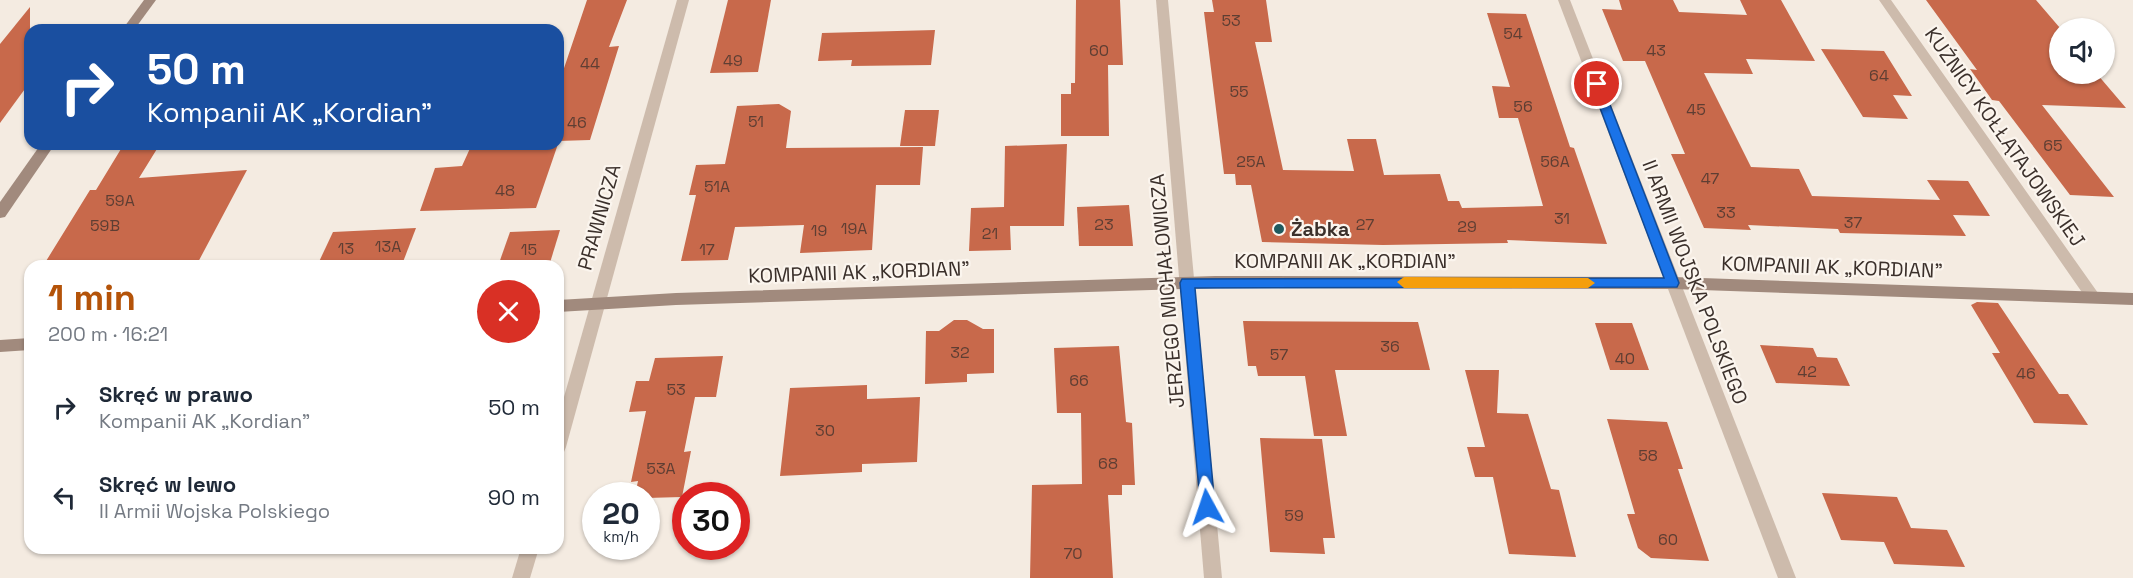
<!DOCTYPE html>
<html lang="pl">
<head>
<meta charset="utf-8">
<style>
  body { margin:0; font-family:"Space Grotesk",sans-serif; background:#f2f2f3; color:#1f2937; height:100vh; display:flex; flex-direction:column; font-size:22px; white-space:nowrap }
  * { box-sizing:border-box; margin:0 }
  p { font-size:20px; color:#747a83 }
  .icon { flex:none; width:33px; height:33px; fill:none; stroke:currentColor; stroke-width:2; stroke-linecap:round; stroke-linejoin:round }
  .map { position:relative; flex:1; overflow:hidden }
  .sheet { position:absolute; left:24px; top:260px; width:540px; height:294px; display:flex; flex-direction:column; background:#fff; border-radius:18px; box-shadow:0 2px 4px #0004 }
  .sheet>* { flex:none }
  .guide { position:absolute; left:24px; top:24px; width:540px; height:126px; border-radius:18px; box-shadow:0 2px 4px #0004; background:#1a4fa0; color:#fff; overflow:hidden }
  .tools { position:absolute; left:2049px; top:18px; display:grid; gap:12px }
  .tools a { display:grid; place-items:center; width:66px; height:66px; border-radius:50%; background:#fff; box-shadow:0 2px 4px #0004; font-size:30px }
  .speed { position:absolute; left:582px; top:482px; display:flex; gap:12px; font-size:30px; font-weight:700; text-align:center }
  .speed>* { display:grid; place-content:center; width:78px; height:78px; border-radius:50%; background:#fff; box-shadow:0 2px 4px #0004; line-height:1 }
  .speed small { font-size:15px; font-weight:400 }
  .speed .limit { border:9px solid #d22; background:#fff; color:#111 }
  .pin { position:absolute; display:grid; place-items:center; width:51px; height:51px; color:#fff; margin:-26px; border:3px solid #fff; border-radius:50%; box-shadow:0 2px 6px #0007 }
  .me { position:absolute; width:66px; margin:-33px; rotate:355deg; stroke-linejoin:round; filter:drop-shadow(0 0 4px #0008) }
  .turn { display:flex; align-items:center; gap:21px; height:126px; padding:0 24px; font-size:27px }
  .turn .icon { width:78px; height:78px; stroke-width:2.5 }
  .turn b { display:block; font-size:42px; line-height:51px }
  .round { display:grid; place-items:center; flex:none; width:63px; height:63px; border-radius:32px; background:#f2f2f3 }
  .summary { display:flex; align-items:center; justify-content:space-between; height:102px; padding:0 24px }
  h1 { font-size:36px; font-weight:700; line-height:45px; color:#b45309 }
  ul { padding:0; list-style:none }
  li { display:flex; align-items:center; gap:18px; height:90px; padding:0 24px }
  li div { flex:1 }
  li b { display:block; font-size:22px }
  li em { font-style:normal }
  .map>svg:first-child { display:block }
  .building { fill:#c8694b }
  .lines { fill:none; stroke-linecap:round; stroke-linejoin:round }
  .street { fill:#cdbbac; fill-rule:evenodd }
  .secondary { fill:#a18a7d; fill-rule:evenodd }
  .route { fill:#1a73e8; stroke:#114b97; stroke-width:1.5 }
  .slow { fill:#f59e0b }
  .poi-dot { fill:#1f5a5e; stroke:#fbf5ee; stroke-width:2 }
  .labels { text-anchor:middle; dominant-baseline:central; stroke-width:4.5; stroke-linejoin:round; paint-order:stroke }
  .number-label { font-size:16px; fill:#5e3e33 }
  .street-label { font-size:20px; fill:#3b302b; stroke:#fbf5ee }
  .poi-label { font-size:20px; font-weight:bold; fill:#3b302b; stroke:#fbf5ee; text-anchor:start }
</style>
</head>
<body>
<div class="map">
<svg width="2133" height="578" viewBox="0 0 2133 578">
  <rect width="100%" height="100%" fill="#f4ebe1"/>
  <g class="building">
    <path d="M587 0H627L609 47 619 46 590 140 558 141V86Z"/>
    <path d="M728 0H771L758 72 710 73Z"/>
    <path d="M1076 0H1120L1123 65H1108L1109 136H1061V94H1071V83H1075Z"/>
    <path d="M1212 0H1266L1272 42H1255L1283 170 1354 171 1347 139H1376L1384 175 1440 174 1448 201H1459L1462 208 1543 206 1518 118H1499L1492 86 1510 87 1487 13 1526 14 1570 147 1574 148 1607 244 1507 240 1508 243 1383 245 1262 242 1251 185H1236L1235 174H1224L1204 12H1214Z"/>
    <path d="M1619 0H1673L1679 12 1747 15 1740 0H1781L1815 61 1746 59 1753 74 1704 73 1751 167 1799 169 1812 196 1940 200 1927 180 1968 181 1990 216 1953 215 1966 236 1840 233 1838 229 1748 225 1751 230 1704 228 1671 154H1685L1645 61H1623L1602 9 1622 10Z"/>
    <path d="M1926 0H2036L2060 28V74H2097L2126 108 2042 105 2114 197 2070 195 1999 101 1992 100 1970 69 1977 70Z"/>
    <path d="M30 7V82L0 123V44Z"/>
    <path d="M935 30 931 65 851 66 852 60 818 61 822 33Z"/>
    <path d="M1821 49 1884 51 1912 96 1893 95 1908 119 1863 117Z"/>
    <path d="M779 104 791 111 786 148 923 147 920 185H876L872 250 800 253 804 225 735 227 728 260 681 261 696 195H689L696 165 725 164 737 106Z"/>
    <path d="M905 110H939L935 146H900Z"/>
    <path d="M124 144H160L139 178 247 170 196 266H43L90 190H96Z"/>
    <path d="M472 144H558L536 208 420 211 435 168 462 166Z"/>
    <path d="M1067 144 1064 226H1010L1011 250 969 251 971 208 1004 207 1005 146Z"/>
    <path d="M1129 205 1133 246H1079L1077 207Z"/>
    <path d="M416 228 403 262 317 266 333 232Z"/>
    <path d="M560 230 549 266H498L510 232Z"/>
    <path d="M1977 302 1998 303 2059 394H2068L2088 425 2034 423 1992 353H2000L1971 305Z"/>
    <path d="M954 320H967L983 329H994V373L967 374V382L925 384 926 331H939Z"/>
    <path d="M1243 321 1418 322 1430 370H1335L1347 436H1314L1305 376H1258L1256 366H1248Z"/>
    <path d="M1595 323H1632L1649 370H1610Z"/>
    <path d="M1760 345 1813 348 1817 357 1837 358 1850 386 1776 383Z"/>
    <path d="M1119 346 1126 422 1132 423 1135 485H1122V495H1108L1113 578H1030L1032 485 1082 484 1081 413H1057L1054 348Z"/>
    <path d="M723 356 716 397H695L684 452 691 451 682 497 646 498V495H635L638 481 631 482 646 411 629 412 636 381H649L655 358Z"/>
    <path d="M1465 370H1499L1497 413 1528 414 1551 489 1559 490 1576 557 1509 554 1493 477H1475L1467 447H1485Z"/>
    <path d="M867 385V399L920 397 917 462 862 464V472L780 476 790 388Z"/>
    <path d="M1607 419 1667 422 1683 469H1678L1709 561 1651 558 1638 548 1627 514H1635Z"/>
    <path d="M1260 438 1322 439 1335 538H1323L1325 554 1270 552Z"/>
    <path d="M1822 493 1897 497 1911 528 1947 530 1965 567 1894 564 1884 542 1841 540Z"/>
  </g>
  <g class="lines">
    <g class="street">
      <path d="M677 0H689L566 447 564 452 558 454V418Z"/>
      <path d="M1156 0H1168L1222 578H1204Z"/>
      <path d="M1558 0H1570L1796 578H1778Z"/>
      <path d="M1879 0H1891L2098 293 2101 297 2098 301H2088Z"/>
      <path d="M521 548H539L530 578H512Z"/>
    </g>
    <g class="secondary">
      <path d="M144 0H156L134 30H122Z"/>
      <path d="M41 144H55L5 217 0 218V202Z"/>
      <path d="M1215 276 1673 277 2133 293V305L1673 289 1215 288 676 305 558 312V300L676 293Z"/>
      <path d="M30 338V350L0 352V340Z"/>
    </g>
  </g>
  <path class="route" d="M1597 81 1602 84 1679 283 1677 287 1195 288 1215 507 1213 512H1201L1180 283 1182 279 1664 278 1591 84Z"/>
  <path class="slow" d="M1404 277 1588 278 1595 283 1588 288H1404L1397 282Z"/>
  <circle class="poi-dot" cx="1279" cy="229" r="6"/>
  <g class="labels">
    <g class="number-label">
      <text x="1231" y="20">53</text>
      <text x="1513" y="33">54</text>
      <text x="1099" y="50">60</text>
      <text x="1656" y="50">43</text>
      <text x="733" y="60">49</text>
      <text x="590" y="63">44</text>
      <text x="1879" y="75">64</text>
      <text x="1239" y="91">55</text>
      <text x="1523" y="106">56</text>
      <text x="1696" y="109">45</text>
      <text x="756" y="121">51</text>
      <text x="577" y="122">46</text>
      <text x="2053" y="145">65</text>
      <text x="1251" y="161">25A</text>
      <text x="1555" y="161">56A</text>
      <text x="1710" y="178">47</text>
      <text x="717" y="186">51A</text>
      <text x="505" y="190">48</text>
      <text x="120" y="200">59A</text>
      <text x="1726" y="212">33</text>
      <text x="1562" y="218">31</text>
      <text x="1853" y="222">37</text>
      <text x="1104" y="224">23</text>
      <text x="1365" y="224">27</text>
      <text x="105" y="225">59B</text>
      <text x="1467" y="226">29</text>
      <text x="854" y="228">19A</text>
      <text x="819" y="230">19</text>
      <text x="990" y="233">21</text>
      <text x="388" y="246">13A</text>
      <text x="346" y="248">13</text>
      <text x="529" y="249">15</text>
      <text x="707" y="249">17</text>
      <text x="1390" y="346">36</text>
      <text x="960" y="352">32</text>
      <text x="1279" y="354">57</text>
      <text x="1625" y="358">40</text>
      <text x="1807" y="371">42</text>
      <text x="2026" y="373">46</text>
      <text x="1079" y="380">66</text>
      <text x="676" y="389">53</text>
      <text x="825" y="430">30</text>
      <text x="1648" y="455">58</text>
      <text x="1108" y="463">68</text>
      <text x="661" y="468">53A</text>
      <text x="1294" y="515">59</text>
      <text x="1668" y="539">60</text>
      <text x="1073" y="553">70</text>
    </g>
    <g class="street-label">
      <text transform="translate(2005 137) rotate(55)">KUŹNICY KOŁŁĄTAJOWSKIEJ</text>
      <text transform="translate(599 217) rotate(-74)">PRAWNICZA</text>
      <text x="1345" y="261">KOMPANII AK „KORDIAN”</text>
      <text transform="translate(1832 267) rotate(2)">KOMPANII AK „KORDIAN”</text>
      <text transform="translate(859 272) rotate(-2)">KOMPANII AK „KORDIAN”</text>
      <text transform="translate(1695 282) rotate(69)">II ARMII WOJSKA POLSKIEGO</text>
      <text transform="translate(1167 291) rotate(-95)">JERZEGO MICHAŁOWICZA</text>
    </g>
    <g class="poi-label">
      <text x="1291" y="229">Żabka</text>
    </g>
  </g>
</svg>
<div class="tools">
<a><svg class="icon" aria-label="sound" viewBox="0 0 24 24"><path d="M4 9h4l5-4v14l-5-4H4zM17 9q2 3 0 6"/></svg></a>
</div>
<div class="speed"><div>20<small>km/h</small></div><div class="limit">30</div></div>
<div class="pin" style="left:1597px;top:84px;background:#d93025"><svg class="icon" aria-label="arrive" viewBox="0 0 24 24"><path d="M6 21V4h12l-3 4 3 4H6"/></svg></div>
<svg class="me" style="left:1207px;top:507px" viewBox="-20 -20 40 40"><path d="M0-17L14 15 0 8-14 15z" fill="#1a73e8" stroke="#fff" stroke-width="4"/></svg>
<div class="guide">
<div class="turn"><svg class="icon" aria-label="right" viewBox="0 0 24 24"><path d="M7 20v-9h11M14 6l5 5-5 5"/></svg><div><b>50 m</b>Kompanii AK „Kordian”</div></div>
</div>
<section class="sheet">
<div class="summary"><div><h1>1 min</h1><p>200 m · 16:21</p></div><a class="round" style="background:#d93025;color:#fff"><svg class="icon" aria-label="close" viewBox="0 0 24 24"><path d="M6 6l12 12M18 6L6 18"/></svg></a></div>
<ul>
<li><svg class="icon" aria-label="right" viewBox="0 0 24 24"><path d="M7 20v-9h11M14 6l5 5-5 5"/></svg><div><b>Skręć w prawo</b><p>Kompanii AK „Kordian”</p></div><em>50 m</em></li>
<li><svg class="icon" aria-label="left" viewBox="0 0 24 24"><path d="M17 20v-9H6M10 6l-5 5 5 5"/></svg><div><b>Skręć w lewo</b><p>II Armii Wojska Polskiego</p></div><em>90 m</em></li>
</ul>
</section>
</div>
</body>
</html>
